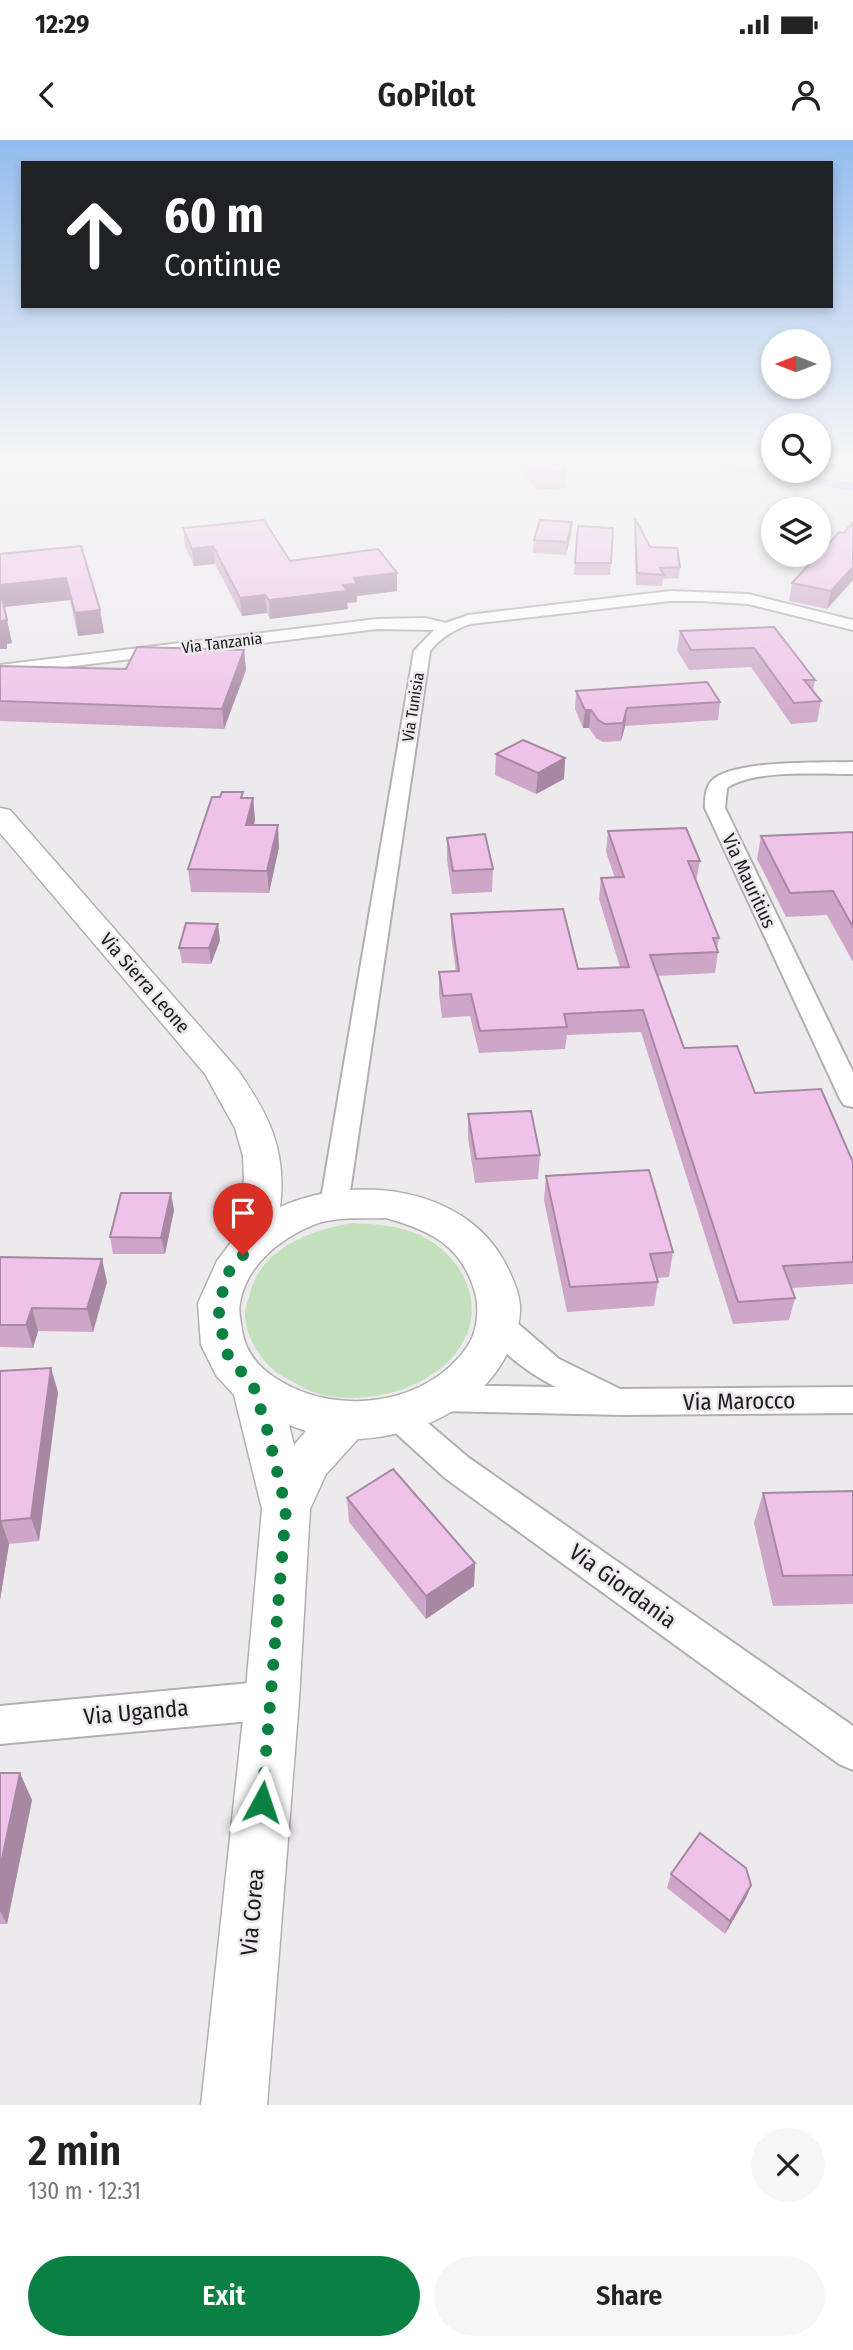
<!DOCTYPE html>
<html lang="en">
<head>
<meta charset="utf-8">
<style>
  body { margin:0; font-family:"Fira Sans Condensed",sans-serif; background:#f6f6f6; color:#222; height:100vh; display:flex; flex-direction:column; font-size:26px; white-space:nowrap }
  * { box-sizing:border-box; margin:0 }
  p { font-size:23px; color:#767676 }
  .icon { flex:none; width:38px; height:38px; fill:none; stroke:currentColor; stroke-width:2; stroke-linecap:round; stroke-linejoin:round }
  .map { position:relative; height:1965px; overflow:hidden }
  .side { display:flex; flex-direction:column; background:#fff; flex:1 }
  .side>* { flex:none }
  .top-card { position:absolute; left:21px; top:21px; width:812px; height:147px; border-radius:0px; box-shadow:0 4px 10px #0003; background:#202124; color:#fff; overflow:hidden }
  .needle { width:46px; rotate:270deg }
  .controls { position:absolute; left:761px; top:189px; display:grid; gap:14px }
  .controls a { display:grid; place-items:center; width:70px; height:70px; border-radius:50%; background:#fff; box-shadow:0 4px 10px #0003; font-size:35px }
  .pin { position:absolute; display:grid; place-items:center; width:60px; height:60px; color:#fff; margin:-72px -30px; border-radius:50% 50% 50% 0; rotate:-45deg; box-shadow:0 0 7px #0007 }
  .pin .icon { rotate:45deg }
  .me { position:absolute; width:77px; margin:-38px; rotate:5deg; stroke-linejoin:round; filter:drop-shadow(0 0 5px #0008) }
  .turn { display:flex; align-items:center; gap:24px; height:147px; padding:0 28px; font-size:32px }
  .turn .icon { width:91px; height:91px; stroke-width:2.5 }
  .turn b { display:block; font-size:49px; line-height:60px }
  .round { display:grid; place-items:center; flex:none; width:74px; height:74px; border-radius:37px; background:#f6f6f6 }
  .summary { display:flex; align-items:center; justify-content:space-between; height:119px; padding:0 28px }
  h1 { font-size:42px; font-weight:600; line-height:52px }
  .action { display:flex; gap:14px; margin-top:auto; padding:14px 28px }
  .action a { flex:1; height:80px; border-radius:42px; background:#0b8043; color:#fff; font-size:28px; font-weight:600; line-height:80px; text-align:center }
  .action a+a { background:#f6f6f6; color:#222 }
  .status { display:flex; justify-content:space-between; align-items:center; height:49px; padding:0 35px; background:#fff; direction:ltr }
  .status svg { height:19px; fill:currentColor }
  header { display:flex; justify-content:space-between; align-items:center; height:91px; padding:0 28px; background:#fff; font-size:32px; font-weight:600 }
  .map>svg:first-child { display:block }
  .green { fill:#c3e0bd }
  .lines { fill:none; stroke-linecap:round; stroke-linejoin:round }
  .canal { fill:#b1c8f8; fill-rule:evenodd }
  .street-casing { stroke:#b2afb1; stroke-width:4 }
  .secondary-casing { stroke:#b2afb1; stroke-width:3 }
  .street { fill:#fff; fill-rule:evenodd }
  .secondary { fill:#fff; fill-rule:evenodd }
  .wall { fill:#cea7c8 }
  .shaded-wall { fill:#a788a3 }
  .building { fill:#efc2e9; stroke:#a788a3; stroke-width:2 }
  .route { stroke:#0b8043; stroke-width:12; stroke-dasharray:0 21.6 }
  .labels { text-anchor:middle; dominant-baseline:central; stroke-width:5; stroke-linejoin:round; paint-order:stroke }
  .far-street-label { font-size:16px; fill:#1c1b1c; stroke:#edeaed }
  .street-label { font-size:19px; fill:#1c1b1c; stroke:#edeaed }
  .near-street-label { font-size:23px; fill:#1c1b1c; stroke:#edeaed }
</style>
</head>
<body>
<div class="status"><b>12:29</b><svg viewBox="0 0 49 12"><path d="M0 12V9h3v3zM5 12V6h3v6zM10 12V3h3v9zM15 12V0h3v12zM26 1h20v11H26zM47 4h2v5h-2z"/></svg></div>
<header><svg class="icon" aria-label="back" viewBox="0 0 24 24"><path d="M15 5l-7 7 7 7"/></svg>GoPilot<svg class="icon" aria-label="person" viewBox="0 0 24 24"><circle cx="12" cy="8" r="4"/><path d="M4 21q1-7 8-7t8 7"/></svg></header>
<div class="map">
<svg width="853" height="1965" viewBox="0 0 853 1965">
  <rect width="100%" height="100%" fill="#edeaed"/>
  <path class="green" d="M352 1083C374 1084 394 1085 415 1093 454 1108 484 1153 467 1194 444 1249 362 1270 310 1251 301 1247 291 1240 282 1236 263 1225 245 1197 245 1175 245 1168 248 1160 250 1154 260 1108 312 1090 352 1083Z"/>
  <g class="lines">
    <g class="canal">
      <path d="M0 318H105L99 322H6Z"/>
      <path d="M673 318H703L853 343V351L679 322Z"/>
    </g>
    <defs>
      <g id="street">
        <path d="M670 451 748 454 853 480V490L748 464 701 461H670L470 484C454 490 441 497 430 511L348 1065 344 1072 334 1075 324 1072 320 1065 414 511 434 490 377 489 0 535V525L377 479 425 478 446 483 468 475Z"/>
        <path d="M853 622V634C821 634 752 629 727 648L725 668 853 932V967L844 965 840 959 705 668C705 657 705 645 715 638 740 620 822 623 853 622Z"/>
        <path d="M498 1172 509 1176 559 1219 620 1249 853 1247V1273L625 1275 438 1271 427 1267 422 1258 427 1249 438 1245 556 1247C530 1234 497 1211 483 1184L487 1176Z"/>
        <path d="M398 1263 409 1267 469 1318 853 1586V1630L839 1624 445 1338 387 1285 382 1276 387 1267Z"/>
        <path d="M272 1541 286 1547 291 1560 286 1573 272 1579 0 1604V1566Z"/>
      </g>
      <path id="secondary" d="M0 668 10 670 237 929C269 975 287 1010 280 1067 353 1034 462 1045 504 1121 511 1134 519 1151 520 1166 521 1182 515 1198 508 1212 481 1267 419 1296 358 1299L326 1334 310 1369 299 1560 267 1965H201L245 1560 262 1369 234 1255 216 1235 201 1205 198 1163 217 1121 235 1097 244 1039 243 1016 235 988 205 934 0 693ZM386 1078C432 1091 463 1106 476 1156 479 1172 477 1193 467 1207 427 1265 340 1276 282 1242 260 1230 246 1214 242 1190 241 1181 238 1172 240 1163 246 1126 279 1099 313 1085 336 1076 362 1079 386 1078ZM289 1285 306 1291 294 1305Z"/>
    </defs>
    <use href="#street" class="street-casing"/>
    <use href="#secondary" class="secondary-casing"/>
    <use href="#street" class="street"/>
    <use href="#secondary" class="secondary"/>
  </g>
  <g class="wall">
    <path d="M516 318H556L566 331 565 348 537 350 516 321Z"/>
    <path d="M635 378 650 407 680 427 679 438 663 439 662 446 636 445 634 389Z"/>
    <path d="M572 382 571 394 566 415 533 413 534 400Z"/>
    <path d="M853 382V440L827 469 789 461 792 443Z"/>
    <path d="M578 386 613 388 610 435H574Z"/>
    <path d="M183 388 290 421 397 433V451L357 456V462L347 463 348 469 270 479 267 473 242 476 215 424 194 426 185 406Z"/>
    <path d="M81 406 100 470 104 493 78 496 70 460 4 467 12 503 7 504V509H0V414Z"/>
    <path d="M774 487 815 540 813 551 821 561 817 582 791 584 751 527 689 530 677 510 680 491Z"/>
    <path d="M244 510 246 530 224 589 0 581V526L126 529Z"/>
    <path d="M576 551 720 562 718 580 625 586 621 601 603 602 596 598 589 588H583L575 569Z"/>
    <path d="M496 614 565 618 564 639 536 654 495 635Z"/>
    <path d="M243 658H253L255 680 254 685 279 707 269 753 191 752 188 729Z"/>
    <path d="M608 691 700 721 696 741 719 798 717 809 718 812 715 833 657 836 684 908 755 953 853 1022V1144L791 1148 795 1158 789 1180 733 1184 641 892 567 895 565 909 479 913 470 876 442 878 439 854V832H456L451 795V774L578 829 620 827 599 759 601 738H615L606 712Z"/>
    <path d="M853 692V822L827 775 786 777 757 719 761 696Z"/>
    <path d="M447 698 493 729 492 752 452 754 447 720Z"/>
    <path d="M220 800 211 824 182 823 179 808Z"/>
    <path d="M468 974 540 1015 538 1039 475 1043 468 998Z"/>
    <path d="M546 1036 673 1112 669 1137 657 1138 658 1142 654 1166 567 1172 544 1060Z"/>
    <path d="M174 1070 165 1114H113L110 1097Z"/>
    <path d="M0 1117 107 1142 93 1192 38 1191 33 1208 0 1207Z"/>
    <path d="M0 1231 58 1252 39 1401 9 1404 0 1460Z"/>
    <path d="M853 1351V1464L773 1466 754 1383 763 1353Z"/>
    <path d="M347 1358 475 1423 474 1446 426 1479 349 1382Z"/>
    <path d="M0 1633 32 1660 7 1784H0Z"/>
    <path d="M671 1734 751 1745 746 1758 725 1794 667 1748Z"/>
  </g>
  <g class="shaded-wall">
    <path d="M572 382 571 394 566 415 567 402Z"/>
    <path d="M213 406 215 424 194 426 192 409Z"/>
    <path d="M853 427V440L827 469 831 451Z"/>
    <path d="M397 433V451L357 456V462L347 463 348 469 270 479 269 460 343 445 354 438Z"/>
    <path d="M66 438 70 460 3 467 0 451V445Z"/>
    <path d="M265 455 267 473 242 476 240 458Z"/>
    <path d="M100 470 104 493 78 496 75 473Z"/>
    <path d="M7 480 12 503 7 504V509H0V486L2 481Z"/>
    <path d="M244 510 246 530 224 589 222 569Z"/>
    <path d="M627 568 625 586 621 601 623 583Z"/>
    <path d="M585 570H591L589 588H583Z"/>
    <path d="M565 618 564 639 536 654 538 633Z"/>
    <path d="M253 658 255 680 249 707 246 685Z"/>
    <path d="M278 685 279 707 269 753 267 731Z"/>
    <path d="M218 784 220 800 211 824 209 808Z"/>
    <path d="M171 1053 174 1070 165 1114 161 1098Z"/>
    <path d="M102 1119 107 1142 93 1192 87 1169Z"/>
    <path d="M32 1168 38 1191 33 1208 26 1185Z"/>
    <path d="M51 1228 58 1252 39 1401 31 1378Z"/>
    <path d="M1 1381 9 1404 0 1460V1384Z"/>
    <path d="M475 1423 474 1446 426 1479V1456Z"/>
    <path d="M20 1633 32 1660 7 1784 0 1771V1728Z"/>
    <path d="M751 1745 746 1758 725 1794 730 1781Z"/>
  </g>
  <g class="building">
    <path d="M527 318H556L566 331 538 333Z"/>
    <path d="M635 378 650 407 677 408 680 427 660 428 664 435 637 433Z"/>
    <path d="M264 380 290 421 378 409 397 433 354 438 357 444 343 445 347 451 269 460 265 455 240 458 213 406 192 409 183 388Z"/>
    <path d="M540 380 572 382 567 402 534 400Z"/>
    <path d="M853 382V427L831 451 792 443 839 392 844 393Z"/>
    <path d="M578 386 613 388 611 423H575Z"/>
    <path d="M81 406 100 470 75 473 66 438 0 445V414Z"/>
    <path d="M0 450 7 480 2 481V486H0Z"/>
    <path d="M774 487 815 540H804L821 561 794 563 754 508 691 510 680 491Z"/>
    <path d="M137 507 244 510 222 569 0 561V526L126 529Z"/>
    <path d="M707 542 720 562 627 568 623 583 605 584 598 580 591 570H585L576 551Z"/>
    <path d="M523 600 565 618 538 633 496 614Z"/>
    <path d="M222 652H243L241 658H253L246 685H278L267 731 188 729 212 657H220Z"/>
    <path d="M686 688 700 721H688L719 798H713L718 812 650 815 684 908 737 906 755 953 821 949 853 1022V1122L783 1126 795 1158 738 1162 643 870 564 874 567 887 480 891 471 854 443 856 439 832 459 831 451 774 563 769 578 829 629 827 601 738 624 737 608 691Z"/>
    <path d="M853 692V787L833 751 790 753 761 696Z"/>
    <path d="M485 694 493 729 453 731 447 698Z"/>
    <path d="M186 783 218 784 209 808H179Z"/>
    <path d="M531 971 540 1015 476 1019 468 974Z"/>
    <path d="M649 1030 673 1112 650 1114 658 1142 570 1147 546 1036Z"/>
    <path d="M121 1053H171L161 1098 110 1097Z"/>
    <path d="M0 1117 102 1119 87 1169 32 1168 26 1185H0Z"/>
    <path d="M51 1228 31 1378 1 1381 0 1384V1231Z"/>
    <path d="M393 1329 475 1423 426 1456 347 1358Z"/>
    <path d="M853 1351V1435L783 1436 763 1353Z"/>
    <path d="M0 1633H20L0 1728Z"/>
    <path d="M700 1693 746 1728 751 1745 730 1781 671 1734Z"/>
  </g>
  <linearGradient id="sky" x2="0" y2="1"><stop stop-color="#92bcee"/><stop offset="0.54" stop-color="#f7f6f7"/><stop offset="1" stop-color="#f7f6f7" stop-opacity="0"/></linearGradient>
  <rect width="853" height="593" fill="url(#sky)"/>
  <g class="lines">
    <path class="route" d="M243 1115 230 1129 218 1166 225 1211 254 1248 267 1289 286 1369 262 1662"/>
  </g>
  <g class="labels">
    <g class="far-street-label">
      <text transform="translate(222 503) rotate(-7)">Via Tanzania</text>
      <text transform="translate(413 567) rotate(-81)">Via Tunisia</text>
    </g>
    <g class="street-label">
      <text transform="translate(749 741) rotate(65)">Via Mauritius</text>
      <text transform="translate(145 843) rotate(49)">Via Sierra Leone</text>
    </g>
    <g class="near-street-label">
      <text transform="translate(739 1261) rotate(-1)">Via Marocco</text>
      <text transform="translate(623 1446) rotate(36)">Via Giordania</text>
      <text transform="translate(136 1572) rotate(-5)">Via Uganda</text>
      <text transform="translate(252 1772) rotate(-85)">Via Corea</text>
    </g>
  </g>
</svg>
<div class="controls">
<a><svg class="needle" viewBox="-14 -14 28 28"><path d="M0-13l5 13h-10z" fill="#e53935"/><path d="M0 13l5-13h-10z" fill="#767676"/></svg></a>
<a><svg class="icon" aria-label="search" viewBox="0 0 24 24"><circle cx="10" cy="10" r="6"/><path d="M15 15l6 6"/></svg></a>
<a><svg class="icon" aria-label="layers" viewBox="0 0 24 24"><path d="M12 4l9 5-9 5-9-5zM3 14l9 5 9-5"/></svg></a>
</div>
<div class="pin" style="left:243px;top:1115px;background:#d93025"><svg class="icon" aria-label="arrive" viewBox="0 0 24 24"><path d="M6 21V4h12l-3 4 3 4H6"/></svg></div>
<svg class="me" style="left:262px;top:1662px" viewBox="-20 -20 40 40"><path d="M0-17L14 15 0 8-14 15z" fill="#0b8043" stroke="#fff" stroke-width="4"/></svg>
<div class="top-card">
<div class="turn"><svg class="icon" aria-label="ahead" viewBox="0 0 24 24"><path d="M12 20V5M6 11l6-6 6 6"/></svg><div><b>60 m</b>Continue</div></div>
</div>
</div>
<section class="side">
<div class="summary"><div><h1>2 min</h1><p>130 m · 12:31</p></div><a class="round"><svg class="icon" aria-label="close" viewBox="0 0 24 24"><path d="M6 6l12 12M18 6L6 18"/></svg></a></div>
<div class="action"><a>Exit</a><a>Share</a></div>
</section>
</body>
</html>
